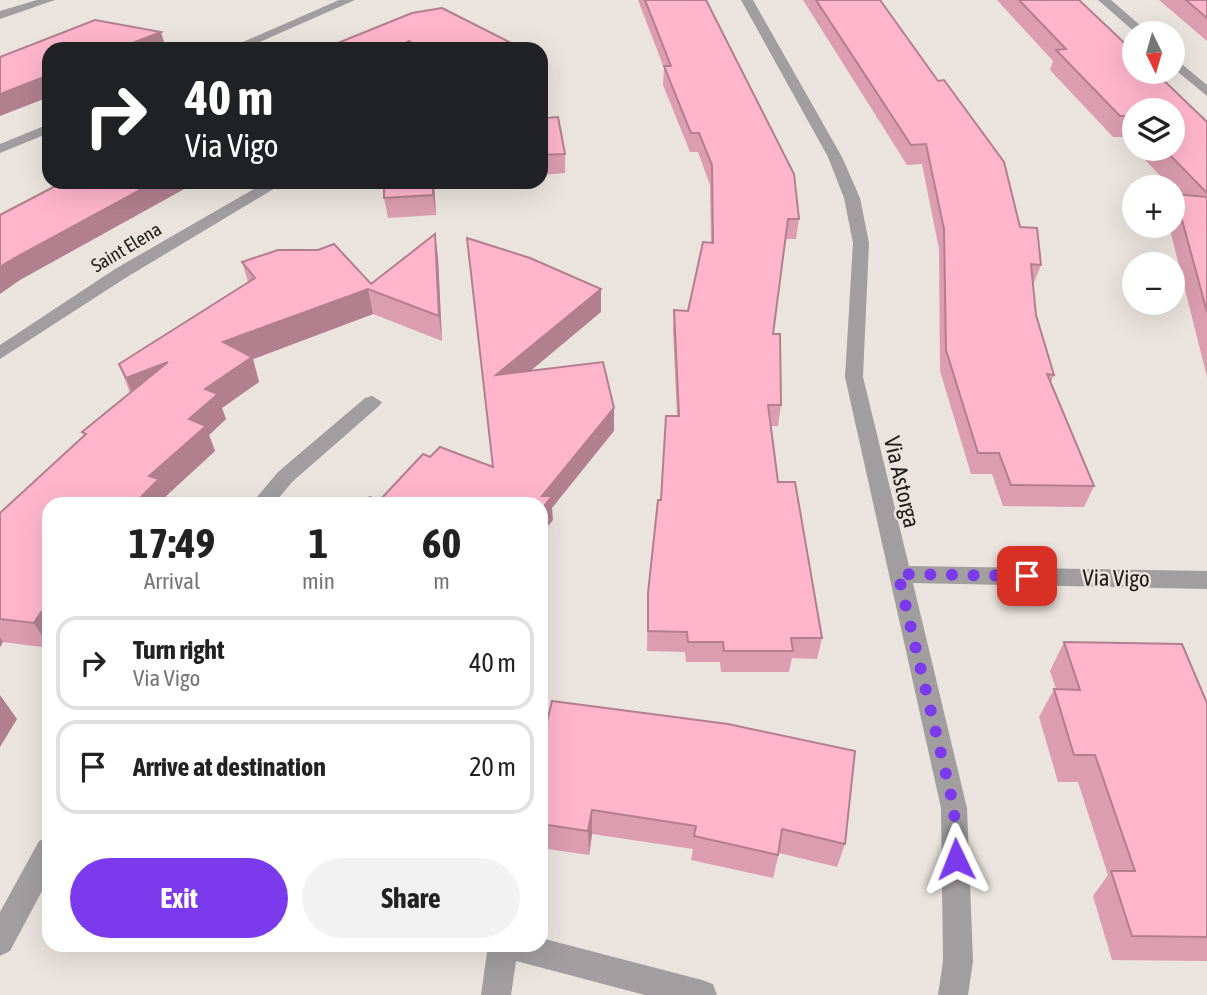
<!DOCTYPE html>
<html lang="en">
<head>
<meta charset="utf-8">
<style>
  body { margin:0; font-family:"Asap Condensed",sans-serif; background:#f2f2f2; color:#222; height:100vh; display:flex; flex-direction:column; font-size:26px; white-space:nowrap }
  * { box-sizing:border-box; margin:0 }
  p { font-size:23px; color:#767676 }
  .icon { flex:none; width:38px; height:38px; fill:none; stroke:currentColor; stroke-width:2; stroke-linecap:round; stroke-linejoin:round }
  .map { position:relative; flex:1; overflow:hidden }
  .details { position:absolute; left:42px; top:497px; width:506px; height:455px; display:flex; flex-direction:column; background:#fff; border-radius:21px; box-shadow:0 7px 28px #0002 }
  .details>* { flex:none }
  .top-card { position:absolute; left:42px; top:42px; width:506px; height:147px; border-radius:21px; box-shadow:0 7px 28px #0002; background:#202124; color:#fff; overflow:hidden }
  .needle { width:46px; rotate:175deg }
  .buttons { position:absolute; left:1122px; top:21px; display:grid; gap:14px }
  .buttons a { display:grid; place-items:center; width:63px; height:63px; border-radius:50%; background:#fff; box-shadow:0 7px 28px #0002; font-size:35px }
  .pin { position:absolute; display:grid; place-items:center; width:60px; height:60px; color:#fff; margin:-30px; border-radius:14px; box-shadow:0 4px 10px #0006 }
  .me { position:absolute; width:77px; margin:-38px; rotate:358deg; stroke-linejoin:round; filter:drop-shadow(0 0 5px #0008) }
  .turn { display:flex; align-items:center; gap:24px; height:147px; padding:0 28px; font-size:32px }
  .turn .icon { width:91px; height:91px; stroke-width:2.5 }
  .turn b { display:block; font-size:49px; line-height:60px }
  .eta { display:flex; justify-content:space-evenly; align-items:center; height:119px; text-align:center }
  .eta b { font-size:42px; font-weight:700; line-height:49px }
  .cta { display:flex; gap:14px; margin-top:auto; padding:14px 28px }
  .cta a { flex:1; height:80px; border-radius:42px; background:#7c3aed; color:#fff; font-size:28px; font-weight:700; line-height:80px; text-align:center }
  .cta a+a { background:#f2f2f2; color:#222 }
  ul { padding:0; list-style:none }
  li { display:flex; align-items:center; gap:21px; height:94px; margin:0 14px 10px; padding:0 14px; border:4px solid #e0e0e0; border-radius:21px }
  li div { flex:1 }
  li b { display:block; font-size:26px }
  li em { font-style:normal }
  .map>svg:first-child { display:block }
  .lines { fill:none; stroke-linecap:round; stroke-linejoin:round }
  .street { fill:#a29d9e; fill-rule:evenodd }
  .wall { fill:#db9daf }
  .shaded-wall { fill:#b27f8f }
  .building { fill:#ffb6cc; stroke:#b27f8f; stroke-width:2 }
  .route { stroke:#7c3aed; stroke-width:12; stroke-dasharray:0 21.6 }
  .labels { text-anchor:middle; dominant-baseline:central; stroke-width:5; stroke-linejoin:round; paint-order:stroke }
  .far-street-label { font-size:19px; fill:#1e1c1a; stroke:#ebe4de }
  .street-label { font-size:23px; fill:#1e1c1a; stroke:#ebe4de }
</style>
</head>
<body>
<div class="map">
<svg width="1207" height="995" viewBox="0 0 1207 995">
  <rect width="100%" height="100%" fill="#ebe4de"/>
  <g class="lines">
    <g class="street">
      <path d="M37 0H55L0 19V11Z"/>
      <path d="M339 0H355L244 49H227Z"/>
      <path d="M741 0H753L842 157 860 198 869 243 863 377 909 566 1207 571V589L913 583 967 808 973 961 968 995H938L943 961 941 808 845 377 853 243 844 198 828 157Z"/>
      <path d="M1098 0H1111L1149 33H1136Z"/>
      <path d="M1172 56 1207 85V96L1172 67Z"/>
      <path d="M49 124V133L0 153V144Z"/>
      <path d="M266 182H285L127 277 0 359V345L115 269Z"/>
      <path d="M372 396 382 402 379 406 292 482 274 504H251L278 472 365 398Z"/>
      <path d="M49 837V878L10 951 0 956V912L39 841Z"/>
      <path d="M541 938 702 980 713 984 717 995H645L516 961 511 995H481L488 945H541Z"/>
    </g>
  </g>
  <g class="wall">
    <path d="M638 0H706L799 219 796 239H785L773 334 781 405 778 426H771L778 482 822 638 817 659 792 658 789 672H721L720 662H686L685 652 647 651 648 593 661 500 677 416 673 330 674 310 688 311 711 243 710 185 698 152H690L663 85 664 68Z"/>
    <path d="M803 0H880L1020 227 1041 265 1033 285 1036 315 1054 375 1051 382 1094 486 1084 507 1003 506 992 474H971L940 371 939 249 922 164 907 165Z"/>
    <path d="M997 0H1079L1207 122V377L1169 226H1172V201L1175 194 1178 195 1135 149H1172L1134 110V147L1124 137H1113L1050 70 1053 61Z"/>
    <path d="M1159 0H1207V41Z"/>
    <path d="M412 13 523 49H323Z"/>
    <path d="M541 89 547 118 565 154V173L541 175Z"/>
    <path d="M384 182H434L436 215 388 218 384 198Z"/>
    <path d="M435 234 438 258 442 341 373 314 253 359 259 382 222 408 226 419 209 435 215 451 166 496 169 504H49V648L3 642 0 647V513L84 436 82 432 130 393 119 364 248 282 242 262 371 284Z"/>
    <path d="M1064 642 1207 703V961L1112 960 1093 896 1108 875 1078 782H1058L1039 717 1054 689H1056L1050 671Z"/>
    <path d="M541 726 845 844 837 867 779 853 773 878 691 860 693 849 592 834 589 855 541 848Z"/>
  </g>
  <g class="shaded-wall">
    <path d="M161 32 166 49H117Z"/>
    <path d="M409 41 410 49H395Z"/>
    <path d="M49 75V97L0 116V94Z"/>
    <path d="M155 182H197L20 280 0 294V267L11 260Z"/>
    <path d="M433 182H434L436 215 433 195Z"/>
    <path d="M435 234 438 258 442 341 439 316Z"/>
    <path d="M368 289 373 314 253 359 259 382 222 408 226 419 209 435 215 451 166 496 169 504H134L149 476 189 419 205 389 223 342Z"/>
    <path d="M601 289V312L498 398 496 375Z"/>
    <path d="M168 362 136 403 126 378Z"/>
    <path d="M614 408V431L552 508 553 520 541 535 542 496Z"/>
    <path d="M41 612 49 625V647L34 623Z"/>
    <path d="M0 637 3 642 0 647Z"/>
    <path d="M0 695 17 719 0 747Z"/>
    <path d="M592 810V834L589 855 588 831Z"/>
  </g>
  <g class="building">
    <path d="M645 0H706L794 174 799 219H788L773 334H780L781 405H768L778 482H795L822 638H791L793 651H724L723 642H688L687 632 648 631V593L658 500H661L666 416H679L674 310 688 311 703 242 713 243 712 165 699 133H691L664 66H671Z"/>
    <path d="M816 0H880L938 81 944 80 1004 162 1020 227 1037 228 1041 265 1031 264 1036 315 1054 375 1047 374 1094 486 1011 485 999 453H978L946 350 944 229 926 144 911 145Z"/>
    <path d="M1019 0H1079L1134 52V72H1155L1207 122V193L1164 149H1172V110H1134V118L1132 116H1120L1056 50 1066 49Z"/>
    <path d="M1186 0H1207V18Z"/>
    <path d="M442 8 523 49H423L409 41 395 49H323L412 13Z"/>
    <path d="M95 20 161 32 117 49H49V75L0 94V57Z"/>
    <path d="M541 89 547 118 558 117 565 154 541 155Z"/>
    <path d="M63 182H155L11 260 0 267V215Z"/>
    <path d="M384 182H433V195L384 198Z"/>
    <path d="M1175 194 1207 197V312Z"/>
    <path d="M435 234 439 316 368 289 223 342 252 357 205 389 218 394 189 419 206 426 149 476 159 479 134 504H49V613L41 612 34 623 0 619V513L86 434 82 432 168 362 126 378 119 364 255 278 242 262 278 250H318L334 244 371 284Z"/>
    <path d="M467 238 530 258 601 289 496 375 603 362 614 408 542 496H552L541 510V504H363L370 497 379 501 423 454 430 457 440 447 493 467Z"/>
    <path d="M1064 642 1182 644 1207 703V937L1132 936 1111 871H1135L1095 755H1074L1054 689 1080 690Z"/>
    <path d="M552 701 728 724 855 751 845 844 782 829 778 855 694 836 696 826 592 810 588 831 541 824V726H546Z"/>
  </g>
  <g class="lines">
    <path class="route" d="M956 859 954 808 898 574 1027 576"/>
  </g>
  <g class="labels">
    <g class="far-street-label">
      <text transform="translate(126 247) rotate(-31)">Saint Elena</text>
    </g>
    <g class="street-label">
      <text transform="translate(902 482) rotate(77)">Via Astorga</text>
      <text transform="translate(1116 578) rotate(1)">Via Vigo</text>
    </g>
  </g>
</svg>
<div class="buttons">
<a><svg class="needle" viewBox="-14 -14 28 28"><path d="M0-13l5 13h-10z" fill="#e53935"/><path d="M0 13l5-13h-10z" fill="#767676"/></svg></a>
<a><svg class="icon" aria-label="layers" viewBox="0 0 24 24"><path d="M12 4l9 5-9 5-9-5zM3 14l9 5 9-5"/></svg></a>
<a>+</a>
<a>−</a>
</div>
<div class="pin" style="left:1027px;top:576px;background:#d93025"><svg class="icon" aria-label="arrive" viewBox="0 0 24 24"><path d="M6 21V4h12l-3 4 3 4H6"/></svg></div>
<svg class="me" style="left:956px;top:859px" viewBox="-20 -20 40 40"><path d="M0-17L14 15 0 8-14 15z" fill="#7c3aed" stroke="#fff" stroke-width="4"/></svg>
<div class="top-card">
<div class="turn"><svg class="icon" aria-label="right" viewBox="0 0 24 24"><path d="M7 20v-9h11M14 6l5 5-5 5"/></svg><div><b>40 m</b>Via Vigo</div></div>
</div>
<section class="details">
<div class="eta">
<div><b>17:49</b><p>Arrival</p></div>
<div><b>1</b><p>min</p></div>
<div><b>60</b><p>m</p></div>
</div>
<ul>
<li><svg class="icon" aria-label="right" viewBox="0 0 24 24"><path d="M7 20v-9h11M14 6l5 5-5 5"/></svg><div><b>Turn right</b><p>Via Vigo</p></div><em>40 m</em></li>
<li><svg class="icon" aria-label="arrive" viewBox="0 0 24 24"><path d="M6 21V4h12l-3 4 3 4H6"/></svg><div><b>Arrive at destination</b></div><em>20 m</em></li>
</ul>
<div class="cta"><a>Exit</a><a>Share</a></div>
</section>
</div>
</body>
</html>
